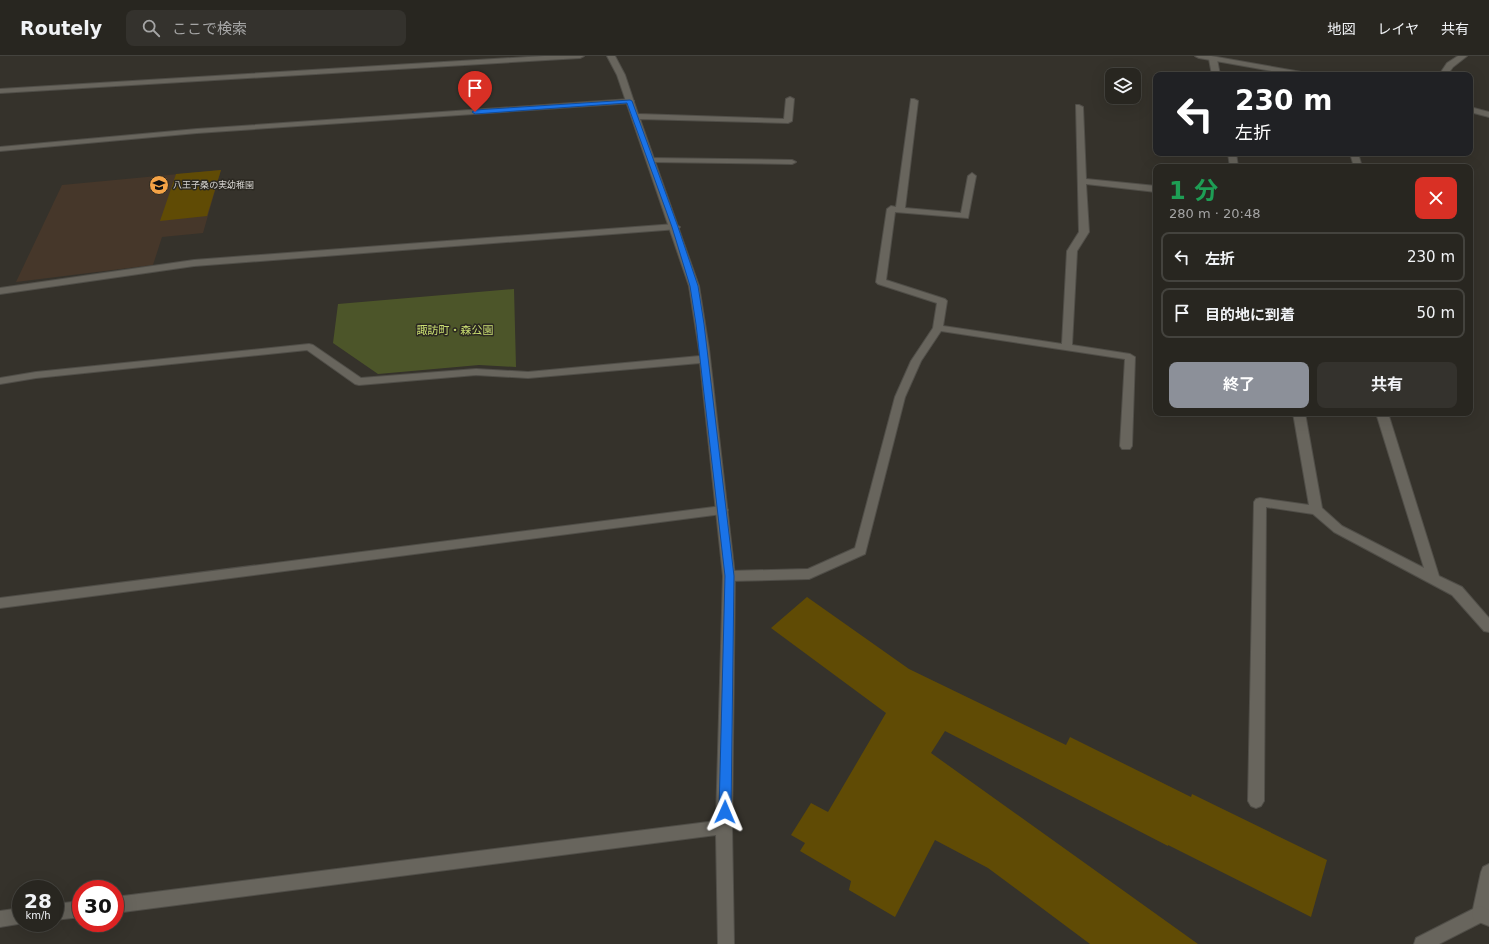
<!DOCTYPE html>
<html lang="ja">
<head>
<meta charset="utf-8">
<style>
  body { margin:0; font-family:"DejaVu Sans","Noto Sans JP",sans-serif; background:#34322d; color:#f1f3f6; height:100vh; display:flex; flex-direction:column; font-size:15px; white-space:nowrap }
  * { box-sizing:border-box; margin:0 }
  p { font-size:13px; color:#a5a5a5 }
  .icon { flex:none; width:22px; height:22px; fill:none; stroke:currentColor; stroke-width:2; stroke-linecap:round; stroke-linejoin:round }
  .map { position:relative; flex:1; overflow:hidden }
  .sheet { position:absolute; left:1153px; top:108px; width:320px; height:252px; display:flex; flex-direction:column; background:#282620; border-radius:8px; box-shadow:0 4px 16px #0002,0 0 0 1px #44433e }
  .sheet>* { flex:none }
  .guide { position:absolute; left:1153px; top:16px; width:320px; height:84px; border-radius:8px; box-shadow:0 4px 16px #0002,0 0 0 1px #44433e; background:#202124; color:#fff; overflow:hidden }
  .buttons { position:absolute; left:1105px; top:12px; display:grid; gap:8px }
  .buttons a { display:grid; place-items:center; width:36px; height:36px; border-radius:8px; background:#282620; box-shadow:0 4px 16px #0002,0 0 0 1px #44433e; font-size:20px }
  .speed { position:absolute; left:12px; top:824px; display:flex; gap:8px; font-size:20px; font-weight:700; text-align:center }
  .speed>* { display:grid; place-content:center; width:52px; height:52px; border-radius:50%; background:#282620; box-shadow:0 4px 16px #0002,0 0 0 1px #44433e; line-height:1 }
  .speed small { font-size:10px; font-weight:400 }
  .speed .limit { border:6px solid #d22; background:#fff; color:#111 }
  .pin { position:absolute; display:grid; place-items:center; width:34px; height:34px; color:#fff; margin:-41px -17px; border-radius:50% 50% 50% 0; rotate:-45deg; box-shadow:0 0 4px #0007 }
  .pin .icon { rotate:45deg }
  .me { position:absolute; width:44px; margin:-22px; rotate:1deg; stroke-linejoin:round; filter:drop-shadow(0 0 3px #0008) }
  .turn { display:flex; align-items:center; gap:14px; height:84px; padding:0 16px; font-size:18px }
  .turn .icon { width:52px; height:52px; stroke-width:2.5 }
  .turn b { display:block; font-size:28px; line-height:34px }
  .round { display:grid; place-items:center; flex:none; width:42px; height:42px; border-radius:8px; background:#34322d }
  .overview { display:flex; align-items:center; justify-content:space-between; height:68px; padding:0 16px }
  h1 { font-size:24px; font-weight:700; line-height:30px; color:#1e9e55 }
  .button { display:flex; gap:8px; margin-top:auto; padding:8px 16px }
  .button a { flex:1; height:46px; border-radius:8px; background:#8c9099; color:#fff; font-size:16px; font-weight:700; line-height:46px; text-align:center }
  .button a+a { background:#34322d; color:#f1f3f6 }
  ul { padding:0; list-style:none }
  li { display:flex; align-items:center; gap:12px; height:50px; margin:0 8px 6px; padding:0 8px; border:2px solid #44433e; border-radius:8px }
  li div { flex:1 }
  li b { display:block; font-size:15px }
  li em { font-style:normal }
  header { display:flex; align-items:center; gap:24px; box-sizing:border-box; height:56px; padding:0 20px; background:#282620; border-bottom:1px solid #44433e }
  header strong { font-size:19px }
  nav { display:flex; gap:22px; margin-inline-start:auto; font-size:14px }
  .search { width:280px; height:36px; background:#34322d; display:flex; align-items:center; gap:10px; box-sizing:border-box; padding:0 14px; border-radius:8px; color:#a5a5a5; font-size:15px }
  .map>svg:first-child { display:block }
  .education { fill:#46372a }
  .green { fill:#4c5529 }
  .building { fill:#604b05 }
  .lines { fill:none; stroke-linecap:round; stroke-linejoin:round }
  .lane-casing { stroke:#504e48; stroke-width:2 }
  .street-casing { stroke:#504e48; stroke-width:2 }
  .lane { fill:#68655d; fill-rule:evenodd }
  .street { fill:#68655d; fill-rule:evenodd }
  .route { fill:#1a73e8; stroke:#114b97 }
  .labels { text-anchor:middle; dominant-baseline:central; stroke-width:3; stroke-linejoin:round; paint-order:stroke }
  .far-poi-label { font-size:9px; fill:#d5d3cf; stroke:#2b2821; text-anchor:start }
  .park-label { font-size:11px; fill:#c9dd71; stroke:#2b2821 }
</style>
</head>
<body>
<header>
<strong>Routely</strong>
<div class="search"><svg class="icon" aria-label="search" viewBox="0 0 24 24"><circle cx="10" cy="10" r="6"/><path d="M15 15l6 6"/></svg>ここで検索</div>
<nav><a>地図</a><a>レイヤ</a><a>共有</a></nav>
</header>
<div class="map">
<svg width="1489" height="888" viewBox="0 0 1489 888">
  <rect width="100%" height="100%" fill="#35322b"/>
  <path class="education" d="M221 114 203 177 162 181 153 209 16 226 62 129Z"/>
  <path class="green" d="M514 233 516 311 479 309 378 318 333 287 338 248Z"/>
  <g class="building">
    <path d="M221 114 207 160 160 165 176 118Z"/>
    <path d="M807 541 909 613 1066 689 1070 681 1191 741 1192 738 1327 804 1311 861 1168 789V790L945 675 931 697 1198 888H1090L988 812 935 784 895 861 849 834 851 825 800 795 805 787 791 779 811 747 828 756 886 657 771 572Z"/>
  </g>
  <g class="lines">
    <defs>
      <g id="lane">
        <path d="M544 0H584L580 2 0 37V33Z"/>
        <path d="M1210 1H1216L1217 3 1220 19H1212L1209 3Z"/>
        <path d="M630 43 634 45 633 47 197 77 0 95V91L197 73Z"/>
        <path d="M911 43H914L918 45 905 152 961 157 968 120 972 117 976 120 968 162 895 156 886 224 945 243 947 245 943 270 1062 288 1067 195 1079 176 1076 49H1079L1083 51 1086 123 1156 130V136L1086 128 1089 176 1077 195 1072 289 1130 298 1135 301 1132 390 1130 393H1122L1120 390 1125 303 941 275 921 305 905 341 865 498 809 523 729 525 724 523 723 520 724 517 729 515 808 513 855 492 895 341 911 305 933 272 937 247 878 228 876 226 887 153 891 150 896 151Z"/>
        <path d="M1470 51 1489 56V61L1470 56Z"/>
        <path d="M1228 97H1236L1238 111H1230Z"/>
        <path d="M648 102 792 104 796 106 792 108 651 106 647 104Z"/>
        <path d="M675 168 680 171 678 173 194 210 0 238V232L194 204Z"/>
        <path d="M1293 357H1305L1322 452 1342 470 1424 512 1376 357H1388L1439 520 1462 531 1489 562V576L1484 575 1452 539 1334 476 1313 458 1266 451 1264 745 1261 750 1256 752 1251 750 1248 745 1254 446 1256 443 1260 442 1309 449Z"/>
        <path d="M722 450 726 451 728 454 726 457 722 458 0 552V542Z"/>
        <path d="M1489 808V854L1486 864 1439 888H1414L1416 882 1473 853 1481 816 1483 811Z"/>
      </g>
      <g id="street">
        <path d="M607 0H615L625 19 638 58 784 63 786 43 790 41 794 43 792 65 788 67 640 63 699 230 709 293 735 520 732 771 734 888H718L716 779 115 857V841L716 765 723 520 700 307 528 322 476 319 359 329 355 328 307 294 36 322 0 328V322L36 316 309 288 313 289 361 322 476 313 528 316 700 300 689 230 617 19Z"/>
        <path d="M1195 0H1211L1307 17 1311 19H1294L1199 2Z"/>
        <path d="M1458 0H1467L1453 11 1447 19H1439L1447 7Z"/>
        <path d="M1350 97H1358L1362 111H1354Z"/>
        <path d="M81 845V861L55 864V848Z"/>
        <path d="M1480 850 1489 854V870L1474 864 1472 858 1474 852Z"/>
        <path d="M21 852V867H24L0 871V855Z"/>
      </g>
    </defs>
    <use href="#lane" class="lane-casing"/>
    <use href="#street" class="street-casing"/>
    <use href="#lane" class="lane"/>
    <use href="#street" class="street"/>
  </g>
  <path class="route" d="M630 44 632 45 678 171 698 230 704 268 734 520 731 756 729 759 725 761 721 759 719 756 725 520 696 268 690 230 672 171 627 47 475 58 472 56 475 54Z"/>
  <defs>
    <symbol id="school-disc" viewBox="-11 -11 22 22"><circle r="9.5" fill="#f5a346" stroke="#2b2821"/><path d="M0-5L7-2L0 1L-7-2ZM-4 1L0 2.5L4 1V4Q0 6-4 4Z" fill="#111"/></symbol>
  </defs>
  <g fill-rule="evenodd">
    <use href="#school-disc" x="148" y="118" width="22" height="22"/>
  </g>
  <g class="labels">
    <g class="far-poi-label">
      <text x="173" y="129">八王子桑の実幼稚園</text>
    </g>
    <g class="park-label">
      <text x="455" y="274">諏訪町・森公園</text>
    </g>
  </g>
</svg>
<div class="buttons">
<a><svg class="icon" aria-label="layers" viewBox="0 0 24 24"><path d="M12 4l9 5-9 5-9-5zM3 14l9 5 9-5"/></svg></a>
</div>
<div class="speed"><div>28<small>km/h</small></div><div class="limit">30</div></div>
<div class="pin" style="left:475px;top:56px;background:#d93025"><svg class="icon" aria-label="arrive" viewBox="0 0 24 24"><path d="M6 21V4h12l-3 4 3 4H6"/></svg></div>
<svg class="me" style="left:725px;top:756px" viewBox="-20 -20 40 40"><path d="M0-17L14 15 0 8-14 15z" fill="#1a73e8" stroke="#fff" stroke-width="4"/></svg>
<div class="guide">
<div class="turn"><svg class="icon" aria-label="left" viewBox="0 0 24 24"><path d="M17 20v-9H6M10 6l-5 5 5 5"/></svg><div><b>230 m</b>左折</div></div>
</div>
<section class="sheet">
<div class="overview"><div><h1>1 分</h1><p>280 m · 20:48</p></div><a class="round" style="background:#d93025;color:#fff"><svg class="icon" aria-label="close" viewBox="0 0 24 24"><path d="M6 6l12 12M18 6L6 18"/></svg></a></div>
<ul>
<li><svg class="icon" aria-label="left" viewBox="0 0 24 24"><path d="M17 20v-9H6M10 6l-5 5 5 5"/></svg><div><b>左折</b></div><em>230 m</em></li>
<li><svg class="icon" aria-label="arrive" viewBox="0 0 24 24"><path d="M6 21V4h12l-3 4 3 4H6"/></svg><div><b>目的地に到着</b></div><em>50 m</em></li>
</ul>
<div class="button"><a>終了</a><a>共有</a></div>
</section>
</div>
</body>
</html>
